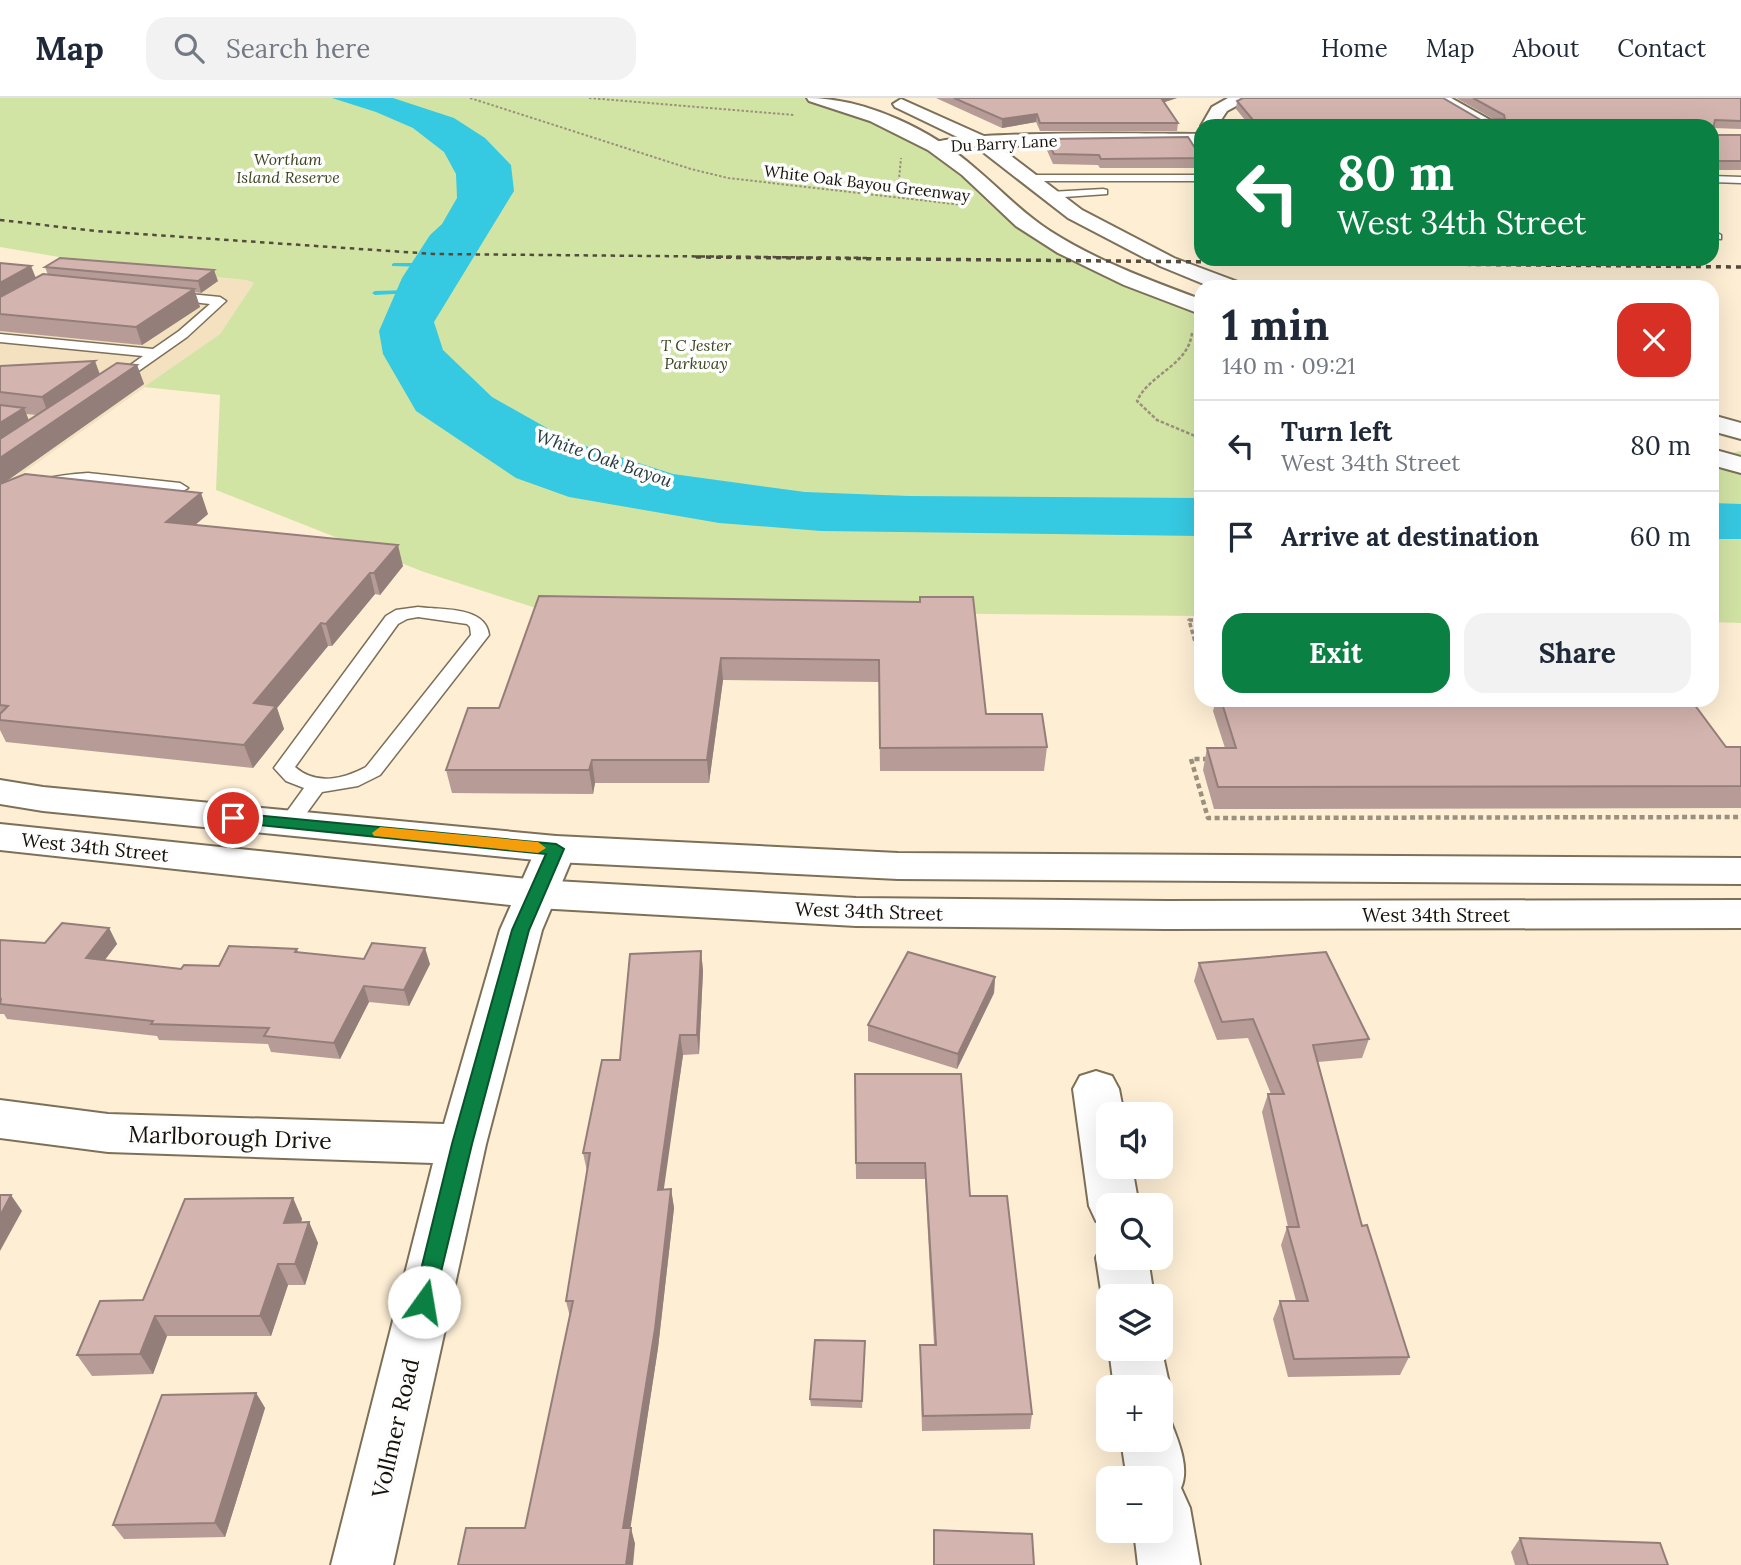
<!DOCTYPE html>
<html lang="en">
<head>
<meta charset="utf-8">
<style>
  body { margin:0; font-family:Lora,serif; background:#f2f2f3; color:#1f2937; height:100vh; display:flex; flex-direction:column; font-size:26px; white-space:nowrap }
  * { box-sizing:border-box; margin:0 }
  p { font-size:23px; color:#747a83 }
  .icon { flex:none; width:38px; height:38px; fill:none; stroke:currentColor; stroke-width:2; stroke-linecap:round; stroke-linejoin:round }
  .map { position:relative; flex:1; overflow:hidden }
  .details { position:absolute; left:1194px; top:182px; width:525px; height:427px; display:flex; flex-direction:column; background:#fff; border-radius:21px; box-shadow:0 7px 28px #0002 }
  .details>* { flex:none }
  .guide { position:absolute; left:1194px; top:21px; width:525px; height:147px; border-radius:21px; box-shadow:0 7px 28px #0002; background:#0b8043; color:#fff; overflow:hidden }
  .fabs { position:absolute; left:1096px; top:1004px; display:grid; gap:14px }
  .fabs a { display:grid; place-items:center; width:77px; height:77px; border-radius:14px; background:#fff; box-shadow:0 7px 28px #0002; font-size:35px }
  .pin { position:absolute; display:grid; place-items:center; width:60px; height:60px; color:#fff; margin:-30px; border:4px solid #fff; border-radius:50%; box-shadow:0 2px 7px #0007 }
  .me { position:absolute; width:77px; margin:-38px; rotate:13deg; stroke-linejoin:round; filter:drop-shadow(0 0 5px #0008) }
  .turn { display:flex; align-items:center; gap:24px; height:147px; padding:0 28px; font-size:32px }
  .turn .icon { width:91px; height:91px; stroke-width:2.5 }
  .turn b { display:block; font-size:49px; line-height:60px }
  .round { display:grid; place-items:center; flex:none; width:74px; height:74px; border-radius:21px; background:#f2f2f3 }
  .overview { display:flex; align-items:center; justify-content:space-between; height:119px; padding:0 28px }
  h1 { font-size:42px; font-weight:700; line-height:52px }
  .action { display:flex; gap:14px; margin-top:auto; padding:14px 28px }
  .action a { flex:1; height:80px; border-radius:21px; background:#0b8043; color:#fff; font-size:28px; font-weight:700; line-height:80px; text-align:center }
  .action a+a { background:#f2f2f3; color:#1f2937 }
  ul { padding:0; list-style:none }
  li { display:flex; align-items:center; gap:21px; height:91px; padding:0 28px; border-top:2px solid #e0e1e3 }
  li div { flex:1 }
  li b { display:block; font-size:26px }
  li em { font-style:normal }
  header { display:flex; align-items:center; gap:42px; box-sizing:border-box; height:98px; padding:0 35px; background:#fff; border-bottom:2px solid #e0e1e3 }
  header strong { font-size:33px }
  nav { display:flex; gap:38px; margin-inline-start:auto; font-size:24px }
  .search { width:490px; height:63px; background:#f2f2f3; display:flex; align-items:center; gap:18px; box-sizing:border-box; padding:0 24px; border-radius:21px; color:#747a83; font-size:26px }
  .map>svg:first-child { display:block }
  .built { fill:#f3e1c0 }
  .green { fill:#d2e4a4 }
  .water { fill:#36c9e2 }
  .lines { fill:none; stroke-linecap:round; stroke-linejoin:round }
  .stream { fill:#36c9e2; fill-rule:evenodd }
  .lane-casing { stroke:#7d7059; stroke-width:3 }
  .street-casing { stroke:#7d7059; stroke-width:4 }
  .secondary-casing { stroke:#7d7059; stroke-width:4 }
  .path-far3 { stroke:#9b907d; stroke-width:2; stroke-dasharray:2.5 2; stroke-linecap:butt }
  .path-far2 { stroke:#9b907d; stroke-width:2.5; stroke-dasharray:3.5 2; stroke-linecap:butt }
  .path-far1 { stroke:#9b907d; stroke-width:3.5; stroke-dasharray:4.5 2.5; stroke-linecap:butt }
  .path { stroke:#9b907d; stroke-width:4.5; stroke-dasharray:5 3.5; stroke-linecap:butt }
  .lane { fill:#fff; fill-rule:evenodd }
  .street { fill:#fff; fill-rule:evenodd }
  .secondary { fill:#fff; fill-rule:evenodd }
  .rail-far1 { stroke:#534c3e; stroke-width:2.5; stroke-dasharray:4.5 4.5; stroke-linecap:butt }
  .rail { stroke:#534c3e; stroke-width:3.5; stroke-dasharray:5 5; stroke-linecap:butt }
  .wall { fill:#b69b96; fill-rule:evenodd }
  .shaded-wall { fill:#947e7a }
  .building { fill:#d4b4af; stroke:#947e7a; stroke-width:2 }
  .route { fill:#0b8043; stroke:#07532c; stroke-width:2 }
  .slow { fill:#f59e0b }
  .labels { text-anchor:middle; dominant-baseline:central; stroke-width:7; stroke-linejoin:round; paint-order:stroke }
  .far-street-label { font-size:16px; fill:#171209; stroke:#fdfdfd }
  .far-park-label { font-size:16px; font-style:italic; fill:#3b441d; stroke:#fdfdfd }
  .far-water-label { font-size:18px; font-style:italic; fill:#233a3f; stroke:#fdfdfd }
  .street-label { font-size:19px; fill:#171209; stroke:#fdfdfd }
  .near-street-label { font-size:23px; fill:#171209; stroke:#fdfdfd }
</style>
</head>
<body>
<header>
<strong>Map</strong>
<div class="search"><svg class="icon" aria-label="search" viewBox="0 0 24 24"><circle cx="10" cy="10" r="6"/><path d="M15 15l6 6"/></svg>Search here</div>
<nav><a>Home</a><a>Map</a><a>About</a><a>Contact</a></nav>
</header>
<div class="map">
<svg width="1741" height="1467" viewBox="0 0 1741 1467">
  <rect width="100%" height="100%" fill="#fdeed4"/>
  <path class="built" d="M195 178 246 182 254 185 220 236 0 391V207Z"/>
  <g class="green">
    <path d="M0 0H804C849 14 897 30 936 58 964 77 984 106 1013 125 1071 162 1136 192 1200 216V518L542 512 424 474 216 392 220 297 144 289 220 236 254 185 246 182 136 172 0 149Z"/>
    <path d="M1741 353V525L1712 524V359Z"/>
  </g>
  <g class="water">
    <path d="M332 0H393L454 20 485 40 511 67 514 93 434 224 443 252 492 299 570 343 673 376 805 394 909 398 1200 400V438L821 433 719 425 569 399 516 380 416 313 383 256 379 233 402 180 430 137 442 126 457 100 456 76 444 54 413 30 376 14Z"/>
    <path d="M1712 405 1741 406V441H1712Z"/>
  </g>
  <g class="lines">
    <g class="stream">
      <path d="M394 165H426L429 167 426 169 392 168V166Z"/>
      <path d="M410 192 412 193V195L375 197 372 195 375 193Z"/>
    </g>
    <defs>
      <g id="lane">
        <path d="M1200 77V83H1026L1021 80 1026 77Z"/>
        <path d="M1712 78 1741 79V85L1712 84Z"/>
        <path d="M1103 91 1107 92V96L1050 100 1045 97 1050 94Z"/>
        <path d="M1712 132 1721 137V141L1712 140Z"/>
        <path d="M169 194 220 199 226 203 187 239 120 286H110L108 283 143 258 0 244V236L153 251 179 233 210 206 165 201V195Z"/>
        <path d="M88 375 180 385 188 390 180 395C137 388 88 377 45 389 29 393 16 405 0 409V398C28 382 56 377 88 375Z"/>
        <path d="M418 509C441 512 486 508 489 537L380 677 358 688 322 694 295 731H281L278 726 304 690 286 683 274 670 386 518 396 512ZM418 519 467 526 470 529 471 537 366 669C343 681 317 688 295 669L398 526 407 521Z"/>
      </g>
      <g id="street">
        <path d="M1228 0H1251L1227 13 1217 28H1201L1212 9Z"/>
        <path d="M1431 0H1451L1501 28H1480Z"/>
        <path d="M1200 36V46L980 48 933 54 924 49C940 31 1162 36 1200 36Z"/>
        <path d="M556 738 570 742 576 751 542 832 486 1046 393 1467H331L433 1065 108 1054 0 1040V1002L108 1016 444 1026 500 832 536 751 542 742Z"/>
        <path d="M1096 973 1112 978 1119 991 1124 1017H1108V1069H1132L1139 1108H1108V1127L1096 1123 1089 1108 1073 991 1080 978Z"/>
        <path d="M1108 1142V1160H1148L1154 1199H1108V1212L1102 1199 1096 1160 1104 1144Z"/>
        <path d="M1160 1244 1170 1290 1160 1309V1290H1114L1109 1251H1160Z"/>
        <path d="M1160 1318 1170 1322C1178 1342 1190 1370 1181 1390L1190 1410 1200 1467H1138L1134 1433H1160V1381H1127L1121 1342H1160Z"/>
      </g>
      <g id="secondary">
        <path d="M807 0C866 0 932 32 976 71 1001 92 1022 115 1050 133 1097 163 1149 182 1200 201V216L1124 187 1058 155 1016 128 962 77 928 52 870 23 809 3Z"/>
        <path d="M901 1 986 39 1082 112 1174 160 1238 184 1241 189H1211L1160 168 1068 120 974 47 895 9 893 6Z"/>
        <path d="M1712 317 1741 325V341L1712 333Z"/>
        <path d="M1712 351 1741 359V375L1712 367Z"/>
        <path d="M0 682 43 689 556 738 898 755 1741 760V786L898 781 556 764 43 713 0 706Z"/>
        <path d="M0 726 537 782 856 800 1167 803 1741 802V830L1167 831 856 828 537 810 0 752Z"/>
      </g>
    </defs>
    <use href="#lane" class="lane-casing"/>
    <use href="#street" class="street-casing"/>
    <use href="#secondary" class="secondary-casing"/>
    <g class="path-far3">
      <path d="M470 0 691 71 728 80 963 107"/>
      <path d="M589 0 794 17"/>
      <path d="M885 96 899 81 901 60"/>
    </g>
    <path class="path-far2" d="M1192 235C1188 268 1150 275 1137 303L1157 322 1200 340"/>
    <path class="path-far1" d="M1200 522H1189L1200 562"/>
    <path class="path" d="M1208 661H1191L1208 720 1741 719"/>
    <use href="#lane" class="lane"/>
    <use href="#street" class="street"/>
    <use href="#secondary" class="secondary"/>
    <path class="rail-far1" d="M0 122 96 133 434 156 872 160"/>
    <path class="rail" d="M696 159 1741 169"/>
  </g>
  <g class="wall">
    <path d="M936 0H1177L1164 4 1178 25 1177 33H1040L1036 24 1002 30Z"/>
    <path d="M1456 0H1741V31L1713 30 1712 35 1715 37H1741V72H1712V28H1250L1236 11 1237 3 1481 22H1495Z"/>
    <path d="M1047 41 1200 58V70H1100L1098 67 1053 66 1046 50Z"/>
    <path d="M0 165 36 180 48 177 45 169 218 183 201 195 195 194 200 209 142 247 0 233Z"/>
    <path d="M137 267 144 286 5 384 208 416 195 427 403 468 380 497 375 496 332 548H328L277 610 284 631 253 670 6 644 0 632V268L100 277ZM26 316 38 317 29 323Z"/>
    <path d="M920 504 986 616 1047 649 1044 673H880L879 584 723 582 709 685H595L593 696 452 695 446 672 499 610Z"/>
    <path d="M1216 602H1691L1726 649H1741V710L1214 711 1203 672 1207 650H1225L1213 613Z"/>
    <path d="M109 830 117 846 104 863 181 871 219 868 297 851 298 854 364 861 430 866 409 908 369 904 340 961 271 954 268 946 159 942 157 938 7 921 4 916H0V842L45 845Z"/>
    <path d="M701 853 703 873 699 956 683 957 663 1091H671L674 1110 658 1250 630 1430 635 1446 525 1430 570 1219 566 1203 587 1073 583 1055 620 962Z"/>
    <path d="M1199 865 1369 941 1362 960 1318 964 1362 1128 1409 1259 1400 1277 1288 1279 1273 1221 1280 1203H1296L1281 1147 1287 1129H1288L1262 1014 1268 996H1271L1248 940 1217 942 1194 883Z"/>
    <path d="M995 879 994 895 957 971 868 943V927Z"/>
    <path d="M855 976 970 1098 1032 1316 1030 1331 922 1333 920 1262V1247H934L925 1081H856Z"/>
    <path d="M293 1100 302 1121 301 1124H309L318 1145 305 1187H288L271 1238H167L153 1276 92 1278 77 1257 143 1202Z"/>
    <path d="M865 1243 862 1310 811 1308 810 1301Z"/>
    <path d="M256 1295 265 1310 225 1439 124 1441 113 1427Z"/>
    <path d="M1520 1440 1668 1467H1515L1511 1454Z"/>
  </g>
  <g class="shaded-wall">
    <path d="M1159 0H1177L1159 6Z"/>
    <path d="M1037 16 1036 24 1002 30V21Z"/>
    <path d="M31 168 38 185 0 206V185Z"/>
    <path d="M214 172 218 183 201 195 198 183Z"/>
    <path d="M194 191 200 209 142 247 136 229Z"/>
    <path d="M95 263 102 282 49 318 42 299Z"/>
    <path d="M137 267 144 286 1 387 0 396V360Z"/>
    <path d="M24 310 32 330 0 351V325Z"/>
    <path d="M201 395 208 416 174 445 166 424Z"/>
    <path d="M398 447 403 468 380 497 374 475Z"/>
    <path d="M370 475 375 496 332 548 326 526Z"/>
    <path d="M321 525 328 548 277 610 284 631 253 670 244 647 254 605Z"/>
    <path d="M721 560 723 582 709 685 707 662Z"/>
    <path d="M592 662 595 685 593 696 589 672Z"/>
    <path d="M109 830 117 846 94 876 86 860Z"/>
    <path d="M425 850 430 866 409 908 404 892Z"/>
    <path d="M701 853 703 873 699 956 697 937Z"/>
    <path d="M995 879 994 895 957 971 958 956Z"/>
    <path d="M364 888 369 904 340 961 334 945Z"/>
    <path d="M680 937 683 957 661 1111 658 1092Z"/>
    <path d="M671 1091 674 1110 658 1250 628 1446 623 1430Z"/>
    <path d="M11 1097 22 1113 0 1153V1118Z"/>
    <path d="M293 1100 302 1121 294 1146 284 1125Z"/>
    <path d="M309 1124 318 1145 305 1187 295 1166Z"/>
    <path d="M278 1166 288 1187 271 1238 260 1218Z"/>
    <path d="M155 1218 167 1238 153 1276 140 1256Z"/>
    <path d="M256 1295 265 1310 225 1439 215 1425Z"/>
    <path d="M631 1430 635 1446 633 1467H626Z"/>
  </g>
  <g class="building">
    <path d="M954 0H1161L1178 25H1040L1037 16 1002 21Z"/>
    <path d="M1243 0H1443L1481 22 1505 21 1504 17 1473 0H1741V23L1715 22 1712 35 1715 37H1741V63H1712V28H1258L1237 3Z"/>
    <path d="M1188 39 1200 58V60L1101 61 1099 57 1054 56 1047 41Z"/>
    <path d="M60 160 214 172 198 183 45 169Z"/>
    <path d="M0 165 31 168 0 185Z"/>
    <path d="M43 176 194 191 136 229 0 216V199Z"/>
    <path d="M95 263 42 299 0 294V268Z"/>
    <path d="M117 265 137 267 0 360V341Z"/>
    <path d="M0 307 24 310 0 325Z"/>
    <path d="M25 376 201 395 166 424 398 447 374 475H370L326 526 321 525 254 605 276 608 244 647 0 622V616L8 608 0 607V386Z"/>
    <path d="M539 498 920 504V499H973L986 616H1042L1047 649 880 650 879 562 721 560 707 662H592L589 672H446L468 610H499Z"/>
    <path d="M1221 602H1691L1726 649H1741V688L1218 689 1207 650H1236Z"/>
    <path d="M62 825 109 830 86 860 181 871 184 867 219 868 229 848 297 851 295 854 364 861 372 845 425 850 404 892 364 888 334 945 264 938 269 930 151 926 153 923 0 906 1 901 0 900V842L45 845Z"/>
    <path d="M701 853 697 937H680L658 1092 671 1091 655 1231 623 1430H631L626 1467H458L466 1430H525L573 1203H566L590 1055H583L602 962H620L630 856Z"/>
    <path d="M908 854 995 879 958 956 868 927Z"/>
    <path d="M1326 854 1369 941 1313 947 1362 1128 1367 1127 1409 1259 1294 1261 1280 1203H1308L1287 1129H1299L1268 996H1284L1253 921 1222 924 1199 865Z"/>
    <path d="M855 976H961L970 1098H1007L1032 1316 923 1318 920 1247H936L925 1065H856Z"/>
    <path d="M0 1097H11L0 1118Z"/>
    <path d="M293 1100 284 1125 309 1124 295 1166H278L260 1218H155L140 1256 77 1257 100 1203 143 1202 185 1101Z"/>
    <path d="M815 1242 865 1243 862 1303 810 1301Z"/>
    <path d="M256 1295 215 1425 113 1427 162 1297Z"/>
    <path d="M934 1432 1032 1436 1034 1467H934Z"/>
    <path d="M1520 1440 1660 1445 1668 1467H1528Z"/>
  </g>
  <path class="route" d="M233 715 556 746 564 751 529 832 472 1046 432 1211 424 1214 417 1211 413 1204 452 1046 512 832 546 756 228 724 226 720Z"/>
  <path class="slow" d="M380 729 538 744 546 750 538 755 374 738 372 735Z"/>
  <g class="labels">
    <g class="far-street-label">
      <text transform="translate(1004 45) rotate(-3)">Du Barry Lane</text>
      <text transform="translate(867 85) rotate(7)">White Oak Bayou Greenway</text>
    </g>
    <g class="far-park-label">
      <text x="288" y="61">Wortham<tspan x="288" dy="18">Island Reserve</tspan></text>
      <text x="696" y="247">T C Jester<tspan x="696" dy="18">Parkway</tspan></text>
    </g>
    <g class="far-water-label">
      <text transform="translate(604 360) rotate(19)">White Oak Bayou</text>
    </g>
    <g class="street-label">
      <text transform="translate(95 749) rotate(6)">West 34th Street</text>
      <text transform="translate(869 813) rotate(2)">West 34th Street</text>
      <text x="1436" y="817">West 34th Street</text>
    </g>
    <g class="near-street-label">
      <text transform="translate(230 1039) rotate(2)">Marlborough Drive</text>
      <text transform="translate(395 1330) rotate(-77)">Vollmer Road</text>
    </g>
  </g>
</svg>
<div class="fabs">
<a><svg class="icon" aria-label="sound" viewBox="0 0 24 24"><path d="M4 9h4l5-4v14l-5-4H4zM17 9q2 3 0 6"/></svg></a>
<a><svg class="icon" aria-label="search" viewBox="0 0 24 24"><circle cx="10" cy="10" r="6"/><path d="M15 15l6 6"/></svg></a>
<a><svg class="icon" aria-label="layers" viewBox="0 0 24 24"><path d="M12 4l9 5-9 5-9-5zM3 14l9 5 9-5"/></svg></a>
<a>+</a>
<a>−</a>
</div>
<div class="pin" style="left:233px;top:720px;background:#d93025"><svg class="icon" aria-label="arrive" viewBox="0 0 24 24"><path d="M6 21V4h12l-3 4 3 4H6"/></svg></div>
<svg class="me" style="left:424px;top:1204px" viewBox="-20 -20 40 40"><circle r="19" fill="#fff"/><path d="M0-13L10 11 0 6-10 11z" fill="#0b8043"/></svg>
<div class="guide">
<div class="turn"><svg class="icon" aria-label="left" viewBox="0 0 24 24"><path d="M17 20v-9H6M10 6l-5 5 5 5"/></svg><div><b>80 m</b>West 34th Street</div></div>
</div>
<section class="details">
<div class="overview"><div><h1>1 min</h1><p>140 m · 09:21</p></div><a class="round" style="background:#d93025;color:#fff"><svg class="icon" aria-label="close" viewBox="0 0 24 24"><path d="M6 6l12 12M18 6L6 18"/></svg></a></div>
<ul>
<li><svg class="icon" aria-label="left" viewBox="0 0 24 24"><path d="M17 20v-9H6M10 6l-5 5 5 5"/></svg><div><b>Turn left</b><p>West 34th Street</p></div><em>80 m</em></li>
<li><svg class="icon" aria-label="arrive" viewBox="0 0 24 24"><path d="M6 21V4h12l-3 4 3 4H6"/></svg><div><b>Arrive at destination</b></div><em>60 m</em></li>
</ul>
<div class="action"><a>Exit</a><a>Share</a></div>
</section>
</div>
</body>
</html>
